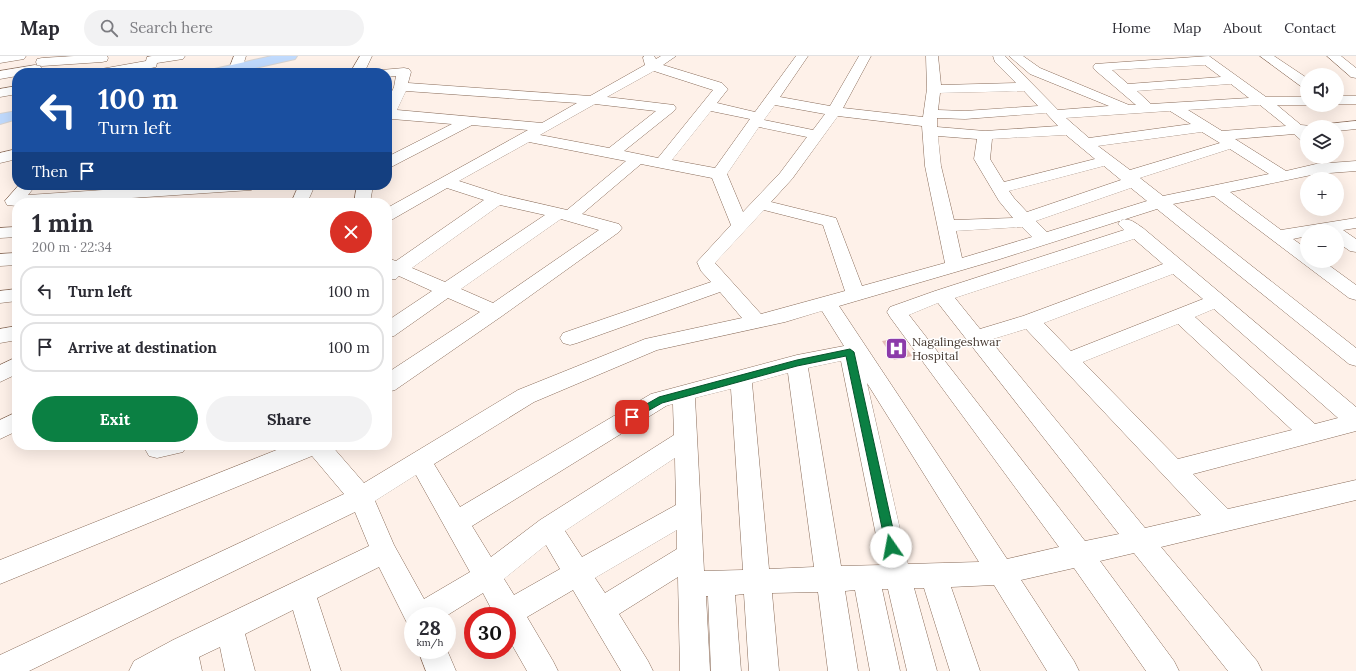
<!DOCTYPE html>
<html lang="en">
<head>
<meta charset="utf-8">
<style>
  body { margin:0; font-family:Lora,serif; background:#f2f2f3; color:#2b2b33; height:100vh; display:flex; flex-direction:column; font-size:15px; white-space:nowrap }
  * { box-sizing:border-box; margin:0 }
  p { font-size:13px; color:#7c7c81 }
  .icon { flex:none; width:22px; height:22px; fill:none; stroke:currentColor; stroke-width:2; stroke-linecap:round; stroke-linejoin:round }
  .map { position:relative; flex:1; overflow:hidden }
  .panel { position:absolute; left:12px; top:142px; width:380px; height:252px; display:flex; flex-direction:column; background:#fff; border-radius:16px; box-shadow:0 4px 16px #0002 }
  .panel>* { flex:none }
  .guide { position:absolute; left:12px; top:12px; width:380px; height:122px; border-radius:16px; box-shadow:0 4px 16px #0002; background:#1a4fa0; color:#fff; overflow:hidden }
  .controls { position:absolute; left:1300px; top:12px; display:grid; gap:8px }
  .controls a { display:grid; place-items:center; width:44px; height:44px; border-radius:50%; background:#fff; box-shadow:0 4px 16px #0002; font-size:20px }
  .speed { position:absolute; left:404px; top:551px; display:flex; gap:8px; font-size:20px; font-weight:700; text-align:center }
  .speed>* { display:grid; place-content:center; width:52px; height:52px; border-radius:50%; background:#fff; box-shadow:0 4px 16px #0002; line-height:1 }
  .speed small { font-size:10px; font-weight:400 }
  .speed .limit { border:6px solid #d22; background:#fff; color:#111 }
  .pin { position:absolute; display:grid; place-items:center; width:34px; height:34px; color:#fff; margin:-17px; border-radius:8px; box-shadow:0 2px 6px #0006 }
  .me { position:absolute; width:44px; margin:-22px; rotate:348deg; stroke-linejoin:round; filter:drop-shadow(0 0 3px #0008) }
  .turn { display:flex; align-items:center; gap:14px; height:84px; padding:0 20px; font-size:18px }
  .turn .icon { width:52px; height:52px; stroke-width:2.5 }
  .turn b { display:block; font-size:28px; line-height:34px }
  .then { display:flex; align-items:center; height:38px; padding:0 20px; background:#0003; gap:8px; font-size:15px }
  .round { display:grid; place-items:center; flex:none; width:42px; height:42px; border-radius:21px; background:#f2f2f3 }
  .overview { display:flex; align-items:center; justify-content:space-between; height:68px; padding:0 20px }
  h1 { font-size:24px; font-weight:700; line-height:30px }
  .action { display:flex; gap:8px; margin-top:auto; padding:8px 20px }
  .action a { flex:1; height:46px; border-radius:24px; background:#0b8043; color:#fff; font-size:16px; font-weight:700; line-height:46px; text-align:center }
  .action a+a { background:#f2f2f3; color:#2b2b33 }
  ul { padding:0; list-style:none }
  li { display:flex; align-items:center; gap:12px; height:50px; margin:0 8px 6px; padding:0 12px; border:2px solid #e1e1e2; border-radius:16px }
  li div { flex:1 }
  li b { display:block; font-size:15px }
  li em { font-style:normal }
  header { display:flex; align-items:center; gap:24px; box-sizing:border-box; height:56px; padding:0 20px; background:#fff; border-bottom:1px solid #e1e1e2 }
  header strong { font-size:19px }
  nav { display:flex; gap:22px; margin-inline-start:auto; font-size:14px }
  .search { width:280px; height:36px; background:#f2f2f3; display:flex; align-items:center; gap:10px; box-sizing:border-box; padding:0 14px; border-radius:22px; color:#7c7c81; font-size:15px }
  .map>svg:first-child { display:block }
  .building { fill:#e3bdb5 }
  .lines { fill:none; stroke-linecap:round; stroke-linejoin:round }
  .minor-casing { stroke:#896c5a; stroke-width:1 }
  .major-casing { stroke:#d6d3d1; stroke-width:2 }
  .minor { fill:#fff; fill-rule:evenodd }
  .major { fill:#c0dafd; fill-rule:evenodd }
  .route { fill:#0b8043; stroke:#07532c }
  .labels { text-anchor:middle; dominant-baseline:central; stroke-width:3; stroke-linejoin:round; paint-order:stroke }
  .poi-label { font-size:12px; fill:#453830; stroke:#fff; text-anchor:start }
</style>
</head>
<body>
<header>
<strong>Map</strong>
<div class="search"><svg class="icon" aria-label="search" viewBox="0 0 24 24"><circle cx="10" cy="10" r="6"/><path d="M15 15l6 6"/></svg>Search here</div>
<nav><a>Home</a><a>Map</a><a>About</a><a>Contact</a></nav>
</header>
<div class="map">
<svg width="1356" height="615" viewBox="0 0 1356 615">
  <rect width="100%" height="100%" fill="#fef1e9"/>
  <path class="building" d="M900 282 912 300 894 304 882 285Z"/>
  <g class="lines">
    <defs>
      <g id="minor">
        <path d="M0 0H26L24 3 0 7Z"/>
        <path d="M74 0H107L108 2 107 5 102 6 42 10 37 9 36 6 37 3 42 2Z"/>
        <path d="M152 0H185L183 3 157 7 156 11 151 12 123 17H94L96 14 101 13 146 5 147 1Z"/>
        <path d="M234 0H246L241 16H231L229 13Z"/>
        <path d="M360 0H372L364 17H350Z"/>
        <path d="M644 0H654L656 3 661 0H676L663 9 722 27 728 33 717 47 755 56 796 0H808L780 41 830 50 859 0H871L843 52 923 61 927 33 926 0H938L941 29 1016 27 995 6 993 0H1005L1058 54 1109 50 1030 18 1009 0H1023L1040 12 1129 49H1136L1095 14 1093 11 1095 8 1209 0 1266 41H1307L1308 49H1277L1301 69 1311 70 1312 71H1307V86L1302 85 1294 78 1235 83 1286 115 1316 108 1356 105V115L1316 118 1230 136 1281 174 1356 162V172L1343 174 1356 183V196L1350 195 1337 186V175H1307V180L1293 183 1307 193V205H1323L1356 229V244L1349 242 1214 140 1173 148 1356 292V310L1349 308 1157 153 1000 203 839 250 1007 503 1059 491 890 261 887 256 890 251 935 235 1124 174 1118 168 1121 164C1131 162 1135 167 1143 172L1356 351V375L1193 418 1228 453 1356 424V444L1161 491 1257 605 1262 615H1228L1134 497 1100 505 1174 605 1179 615H1146L1074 512 1021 524 1074 605 1079 615H1047L994 529 951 531 980 615H950L924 532H914L937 615H907L888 533H882L900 615H870L855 534 845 535 858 615H828L818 536 772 537 779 615H749L744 538 735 539 741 615H711L708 540H706L710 615H680L678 521 619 558 648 605 653 615H621L573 534 527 561 553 605 558 615H527L507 580V560H495L483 537 446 560H413V571L408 569 379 511 317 542 341 615H311L293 554 245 578 255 615H225L220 591 199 601 202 615H129L134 605 173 584 369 490 355 456 29 615H0V599L344 438 312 400 0 528V504L289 389H331L364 427 518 334 645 283 742 262 720 236 577 287 570 289 563 287 560 282 563 277 711 226 701 215 697 206 731 169 712 122 641 108 582 158 619 168 622 172 619 176 502 260 395 334 387 336V317L480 256 448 242 394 280 387 282V265L432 235 399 220 396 223 387 224V202L396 205 484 144 447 132 393 163 387 164V152L528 74 472 69 393 110 387 112V101L452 68 392 63 387 64V46L394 31 396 20 387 21V17H379L381 14 404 12 409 13 411 16 408 27 590 40 645 9 643 2ZM1205 9 1221 21 1128 28 1112 14ZM654 15 713 34 658 102 624 95 674 55 676 52 674 49 607 41ZM1231 28 1249 42 1151 48 1137 35ZM406 35 577 47 542 67 397 54ZM1024 35 1038 50 965 55 938 54 940 37ZM595 48 656 55 609 92 540 79ZM775 49 825 58 813 74 764 64ZM1260 49 1286 70 1222 75 1188 54ZM711 55 750 63 715 112 672 104ZM1170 55 1191 68 1089 82 1066 62ZM1046 57 1058 70 985 75 937 71V62L965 63ZM838 60 922 70 925 110 945 207 862 230 836 162 771 146 792 123ZM759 71 807 81 780 117 743 156 727 118ZM1202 76 1220 87 1130 114 1098 90ZM1066 79 1095 103 1004 126 990 103 992 83ZM938 80 977 83 974 103 999 145 1013 162 954 164 941 110ZM529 86 626 105 567 154 502 139 459 125ZM1230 93 1269 118 1163 140 1140 122ZM1104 110 1121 124 1027 156 1014 142 1009 135ZM1131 132 1147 145 1047 176 1036 165ZM500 149 545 159 445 226 412 212ZM764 154 823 169 845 235 761 258 715 207ZM561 163 599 174 493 247 461 233ZM1022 171 1032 181 962 202 956 175ZM1134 183 1163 208 1023 260 980 273 955 242ZM1173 218 1203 243 1071 295 1044 267ZM938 247 1119 478 1085 485 909 259ZM1214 253 1338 362 1315 368 1195 261ZM822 255 844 290 797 299 651 338 460 451 434 408 534 346 657 294 785 266ZM1178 268 1292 374 1178 403 1083 306ZM1026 273 1201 459 1145 472 990 284ZM841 305 882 509 841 510 808 312ZM788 317 814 511 769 513 752 327ZM867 327 979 506 908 508ZM731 333 743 514 704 515 695 342ZM673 348 674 379 540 464 491 501 472 470 666 350ZM675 402 676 449 582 501 565 475ZM416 419 470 516 424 543 394 489 375 445ZM677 474V493L605 537 595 522ZM546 489 560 513 514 539 504 523Z"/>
        <path d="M1260 0H1274L1307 22V32L1302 31Z"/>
        <path d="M1327 0H1341L1356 12V22L1351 21Z"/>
        <path d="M35 9 40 10 42 13 39 17H17V20L0 23V15Z"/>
        <path d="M17 30V38L0 41V33Z"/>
        <rect x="1337" y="40" width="19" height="8"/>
        <path d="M1356 65V73L1337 75V71H1325L1327 68Z"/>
        <path d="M17 93V103L0 107V97Z"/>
        <path d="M19 129H36L28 139 178 129H259L257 132 251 134 57 147H17V150L7 149 5 145Z"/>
        <path d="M299 129H315L307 147H291Z"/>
        <path d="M357 129H373L370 147H354Z"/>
        <path d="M17 171V181L0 182V172Z"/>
        <path d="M17 197V209L0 210V198Z"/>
        <path d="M17 233V245L0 247V235Z"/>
        <path d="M17 270V284L0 287V273Z"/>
        <path d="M17 301V318L0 326V309Z"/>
        <path d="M17 356V375L0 383V364Z"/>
        <path d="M147 389H187L183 396 157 402 149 400 145 393Z"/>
        <path d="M418 594H447L456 615H426Z"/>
      </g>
      <g id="major">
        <path d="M272 0H297L295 3 233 17H208L210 14Z"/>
        <path d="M17 55V63L0 68V58Z"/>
      </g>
    </defs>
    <use href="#minor" class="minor-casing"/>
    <use href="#major" class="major-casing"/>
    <use href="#minor" class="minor"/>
    <use href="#major" class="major"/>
  </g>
  <path class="route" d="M850 293 854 296 897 491 895 495 891 496 887 495 886 491 846 300 797 310 662 347 632 364 629 363 627 361 629 358 659 341 797 304Z"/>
  <defs>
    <symbol id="hospital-square" viewBox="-11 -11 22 22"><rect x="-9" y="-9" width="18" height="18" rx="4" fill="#8c3baa" stroke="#fff"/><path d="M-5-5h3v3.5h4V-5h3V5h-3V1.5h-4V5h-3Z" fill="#fff"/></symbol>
  </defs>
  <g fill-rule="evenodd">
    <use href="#hospital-square" x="884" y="280" width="25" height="25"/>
  </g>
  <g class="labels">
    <g class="poi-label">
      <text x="912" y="285">Nagalingeshwar<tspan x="912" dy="14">Hospital</tspan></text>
    </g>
  </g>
</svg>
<div class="controls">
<a><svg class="icon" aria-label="sound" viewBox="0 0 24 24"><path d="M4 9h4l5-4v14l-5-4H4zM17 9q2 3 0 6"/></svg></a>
<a><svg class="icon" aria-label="layers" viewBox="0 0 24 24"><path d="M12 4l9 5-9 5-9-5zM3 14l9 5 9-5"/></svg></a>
<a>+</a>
<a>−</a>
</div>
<div class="speed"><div>28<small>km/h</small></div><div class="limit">30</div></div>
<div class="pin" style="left:632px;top:361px;background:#d93025"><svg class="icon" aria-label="arrive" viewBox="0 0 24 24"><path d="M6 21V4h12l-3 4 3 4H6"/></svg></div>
<svg class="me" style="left:891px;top:491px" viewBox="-20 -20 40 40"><circle r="19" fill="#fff"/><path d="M0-13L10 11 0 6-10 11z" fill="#0b8043"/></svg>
<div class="guide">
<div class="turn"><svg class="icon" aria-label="left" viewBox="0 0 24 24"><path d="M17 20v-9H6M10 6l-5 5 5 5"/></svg><div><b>100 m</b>Turn left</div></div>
<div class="then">Then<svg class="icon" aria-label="arrive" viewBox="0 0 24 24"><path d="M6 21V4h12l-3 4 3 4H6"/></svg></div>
</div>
<section class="panel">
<div class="overview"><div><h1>1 min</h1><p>200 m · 22:34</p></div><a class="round" style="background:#d93025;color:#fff"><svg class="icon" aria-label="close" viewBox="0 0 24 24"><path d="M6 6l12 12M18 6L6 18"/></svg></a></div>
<ul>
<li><svg class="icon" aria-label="left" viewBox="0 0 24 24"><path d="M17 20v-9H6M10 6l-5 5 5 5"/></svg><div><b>Turn left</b></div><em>100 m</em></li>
<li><svg class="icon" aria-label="arrive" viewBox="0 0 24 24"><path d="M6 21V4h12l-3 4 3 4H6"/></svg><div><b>Arrive at destination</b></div><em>100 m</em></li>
</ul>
<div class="action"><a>Exit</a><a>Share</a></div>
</section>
</div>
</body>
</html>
